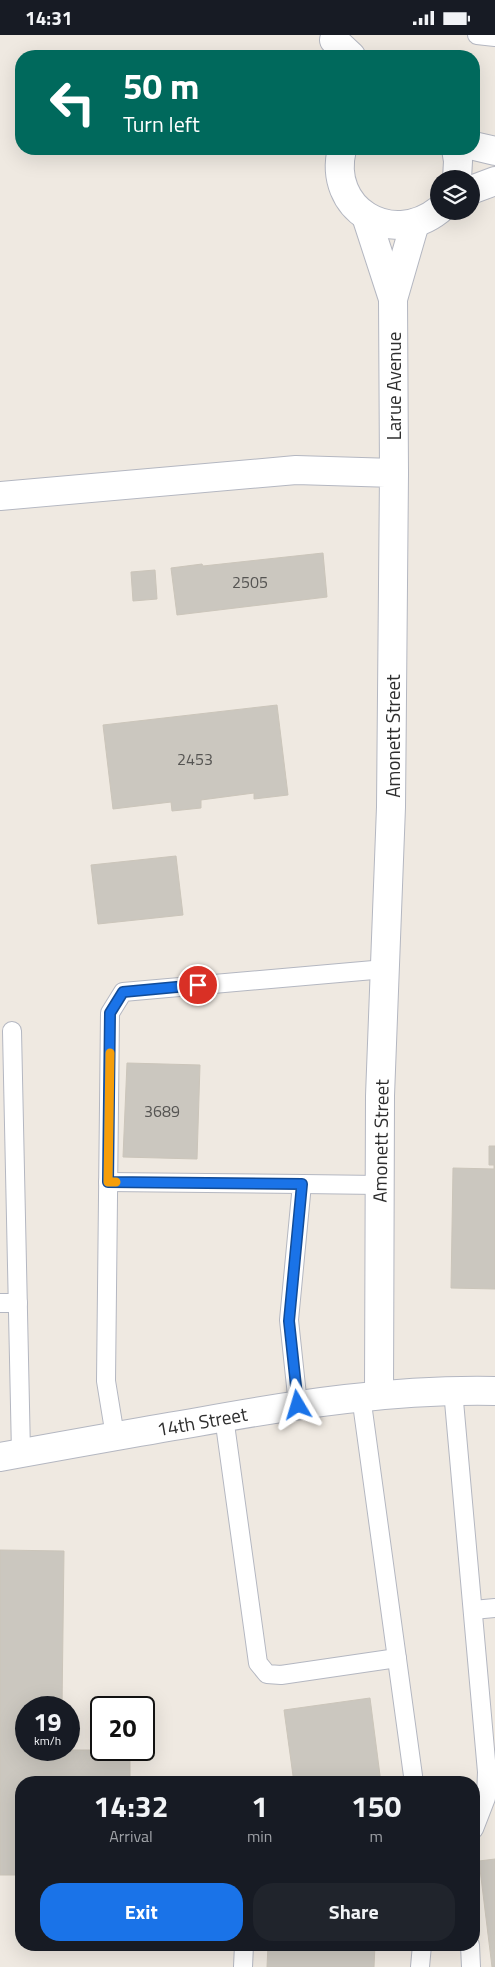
<!DOCTYPE html>
<html lang="en">
<head>
<meta charset="utf-8">
<style>
  body { margin:0; font-family:"Titillium Web",sans-serif; background:#20242c; color:#f1f3f6; height:100vh; display:flex; flex-direction:column; font-size:19px; white-space:nowrap }
  * { box-sizing:border-box; margin:0 }
  p { font-size:16px; color:#9ea1a6 }
  .icon { flex:none; width:28px; height:28px; fill:none; stroke:currentColor; stroke-width:2; stroke-linecap:round; stroke-linejoin:round }
  .map { position:relative; flex:1; overflow:hidden }
  .sheet { position:absolute; left:15px; top:1741px; width:465px; height:175px; display:flex; flex-direction:column; background:#171b24; border-radius:20px; box-shadow:0 5px 20px #0002 }
  .sheet>* { flex:none }
  .banner { position:absolute; left:15px; top:15px; width:465px; height:105px; border-radius:20px; box-shadow:0 5px 20px #0002; background:#00695c; color:#fff; overflow:hidden }
  .fabs { position:absolute; left:430px; top:135px; display:grid; gap:10px }
  .fabs a { display:grid; place-items:center; width:50px; height:50px; border-radius:50%; background:#171b24; box-shadow:0 5px 20px #0002; font-size:25px }
  .speed { position:absolute; left:15px; top:1661px; display:flex; gap:10px; font-size:25px; font-weight:700; text-align:center }
  .speed>* { display:grid; place-content:center; width:65px; height:65px; border-radius:50%; background:#171b24; box-shadow:0 5px 20px #0002; line-height:1 }
  .speed small { font-size:12px; font-weight:400 }
  .speed .limit { border:2px solid #111; border-radius:8px; background:#fff; color:#111 }
  .pin { position:absolute; display:grid; place-items:center; width:42px; height:42px; color:#fff; margin:-21px; border:2px solid #fff; border-radius:50%; box-shadow:0 1px 5px #0007 }
  .me { position:absolute; width:55px; margin:-28px; rotate:353deg; stroke-linejoin:round; filter:drop-shadow(0 0 4px #0008) }
  .turn { display:flex; align-items:center; gap:18px; height:105px; padding:0 25px; font-size:22px }
  .turn .icon { width:65px; height:65px; stroke-width:2.5 }
  .turn b { display:block; font-size:35px; line-height:42px }
  .eta { display:flex; justify-content:space-evenly; align-items:center; height:85px; text-align:center }
  .eta b { font-size:30px; font-weight:700; line-height:35px }
  .primary-button { display:flex; gap:10px; margin-top:auto; padding:10px 25px }
  .primary-button a { flex:1; height:58px; border-radius:20px; background:#1a73e8; color:#fff; font-size:20px; font-weight:700; line-height:58px; text-align:center }
  .primary-button a+a { background:#20242c; color:#f1f3f6 }
  .status { display:flex; justify-content:space-between; align-items:center; height:35px; padding:0 25px; background:#171b24; direction:ltr }
  .status svg { height:14px; fill:currentColor }
  .map>svg:first-child { display:block }
  .building { fill:#cbc7bf; stroke:#cbc5ba }
  .lines { fill:none; stroke-linecap:round; stroke-linejoin:round }
  .lane-casing { stroke:#b4b7c1; stroke-width:20 }
  .street-casing { stroke:#b4b7c1; stroke-width:30 }
  .secondary-casing { stroke:#b4b7c1; stroke-width:30 }
  .lane { stroke:#fff; stroke-width:18 }
  .street { stroke:#fff; stroke-width:28 }
  .secondary { stroke:#fff; stroke-width:28 }
  .route-casing { stroke:#114b97; stroke-width:12 }
  .route { stroke:#1a73e8; stroke-width:9 }
  .slow { stroke:#f59e0b; stroke-width:9 }
  .labels { text-anchor:middle; dominant-baseline:central; stroke-width:4.5; stroke-linejoin:round; paint-order:stroke }
  .number-label { font-size:16px; fill:#555452 }
  .street-label { font-size:19px; fill:#2e2e2e; stroke:#fff }
</style>
</head>
<body>
<div class="status"><b>14:31</b><svg viewBox="0 0 49 12"><path d="M0 12V9h3v3zM5 12V6h3v6zM10 12V3h3v9zM15 12V0h3v12zM26 1h20v11H26zM47 4h2v5h-2z"/></svg></div>
<div class="map">
<svg width="495" height="1932" viewBox="0 0 495 1932">
  <rect width="100%" height="100%" fill="#efe9e1"/>
  <g class="building">
    <path d="M323 518 327 562 177 580 171 533 202 529 203 531Z"/>
    <path d="M155 535 157 564 133 566 131 537Z"/>
    <path d="M277 670 288 760 254 764V758L201 765V773L172 776 171 767 113 774 103 690Z"/>
    <path d="M176 821 183 880 98 889 91 830Z"/>
    <path d="M127 1028 200 1030 197 1124 123 1122Z"/>
    <path d="M489 1111H495V1254L451 1253 453 1133 494 1134V1130H489Z"/>
    <path d="M0 1515 64 1516 62 1672H26V1715H130V1748H21V1840H0Z"/>
    <path d="M370 1663 381 1748H294L284 1675Z"/>
    <path d="M495 1824V1932H492L479 1826Z"/>
    <path d="M268 1910H375L374 1932H267Z"/>
  </g>
  <g class="lines">
    <defs>
      <g id="lane">
        <path d="M477 0 495 2"/>
        <path d="M12 996 21 1418"/>
        <path d="M108 1147 302 1149 289 1285 298 1370"/>
        <path d="M302 1149 379 1150"/>
        <path d="M0 1268H18"/>
        <path d="M453 1355 487 1737 486 1763 474 1794"/>
        <path d="M361 1361 414 1748"/>
        <path d="M224 1382 258 1628 267 1639 281 1640 397 1623"/>
        <path d="M115 1401 106 1346 110 978 123 957 385 934"/>
        <path d="M473 1575 495 1573"/>
        <path d="M470 1910 471 1932"/>
        <path d="M243 1932 244 1910"/>
        <path d="M420 1932 422 1910"/>
      </g>
      <g id="street">
        <path d="M334 5 351 21"/>
        <path d="M474 111 495 116"/>
        <path d="M342 114C327 174 391 213 439 175"/>
        <path d="M456 114 458 126 457 144"/>
        <path d="M471 155 495 146"/>
        <path d="M366 181 393 264"/>
        <path d="M394 438 393 264 415 188"/>
        <path d="M0 461 296 435 394 438 391 772 380 1061 379 1359"/>
      </g>
      <path id="secondary" d="M0 1422C66 1410 132 1398 198 1387 297 1369 394 1354 495 1356"/>
    </defs>
    <use href="#lane" class="lane-casing"/>
    <use href="#street" class="street-casing"/>
    <use href="#secondary" class="secondary-casing"/>
    <use href="#lane" class="lane"/>
    <use href="#street" class="street"/>
    <use href="#secondary" class="secondary"/>
  </g>
  <g class="lines">
    <defs>
      <path id="route" d="M198 950 123 957 110 978 108 1147 302 1149 289 1286 298 1370"/>
    </defs>
    <use href="#route" class="route-casing"/>
    <use href="#route" class="route"/>
    <path class="slow" d="M110 1018 108 1147H116"/>
  </g>
  <g class="labels">
    <g class="number-label">
      <text x="250" y="547">2505</text>
      <text x="195" y="724">2453</text>
      <text x="162" y="1076">3689</text>
    </g>
    <g class="street-label">
      <text transform="translate(393 351) rotate(-90)">Larue Avenue</text>
      <text transform="translate(392 701) rotate(-90)">Amonett Street</text>
      <text transform="translate(380 1106) rotate(-89)">Amonett Street</text>
      <text transform="translate(202 1386) rotate(-10)">14th Street</text>
    </g>
  </g>
</svg>
<div class="fabs">
<a><svg class="icon" aria-label="layers" viewBox="0 0 24 24"><path d="M12 4l9 5-9 5-9-5zM3 14l9 5 9-5"/></svg></a>
</div>
<div class="speed"><div>19<small>km/h</small></div><div class="limit">20</div></div>
<div class="pin" style="left:198px;top:950px;background:#d93025"><svg class="icon" aria-label="arrive" viewBox="0 0 24 24"><path d="M6 21V4h12l-3 4 3 4H6"/></svg></div>
<svg class="me" style="left:298px;top:1370px" viewBox="-20 -20 40 40"><path d="M0-17L14 15 0 8-14 15z" fill="#1a73e8" stroke="#fff" stroke-width="4"/></svg>
<div class="banner">
<div class="turn"><svg class="icon" aria-label="left" viewBox="0 0 24 24"><path d="M17 20v-9H6M10 6l-5 5 5 5"/></svg><div><b>50 m</b>Turn left</div></div>
</div>
<section class="sheet">
<div class="eta">
<div><b>14:32</b><p>Arrival</p></div>
<div><b>1</b><p>min</p></div>
<div><b>150</b><p>m</p></div>
</div>
<div class="primary-button"><a>Exit</a><a>Share</a></div>
</section>
</div>
</body>
</html>
